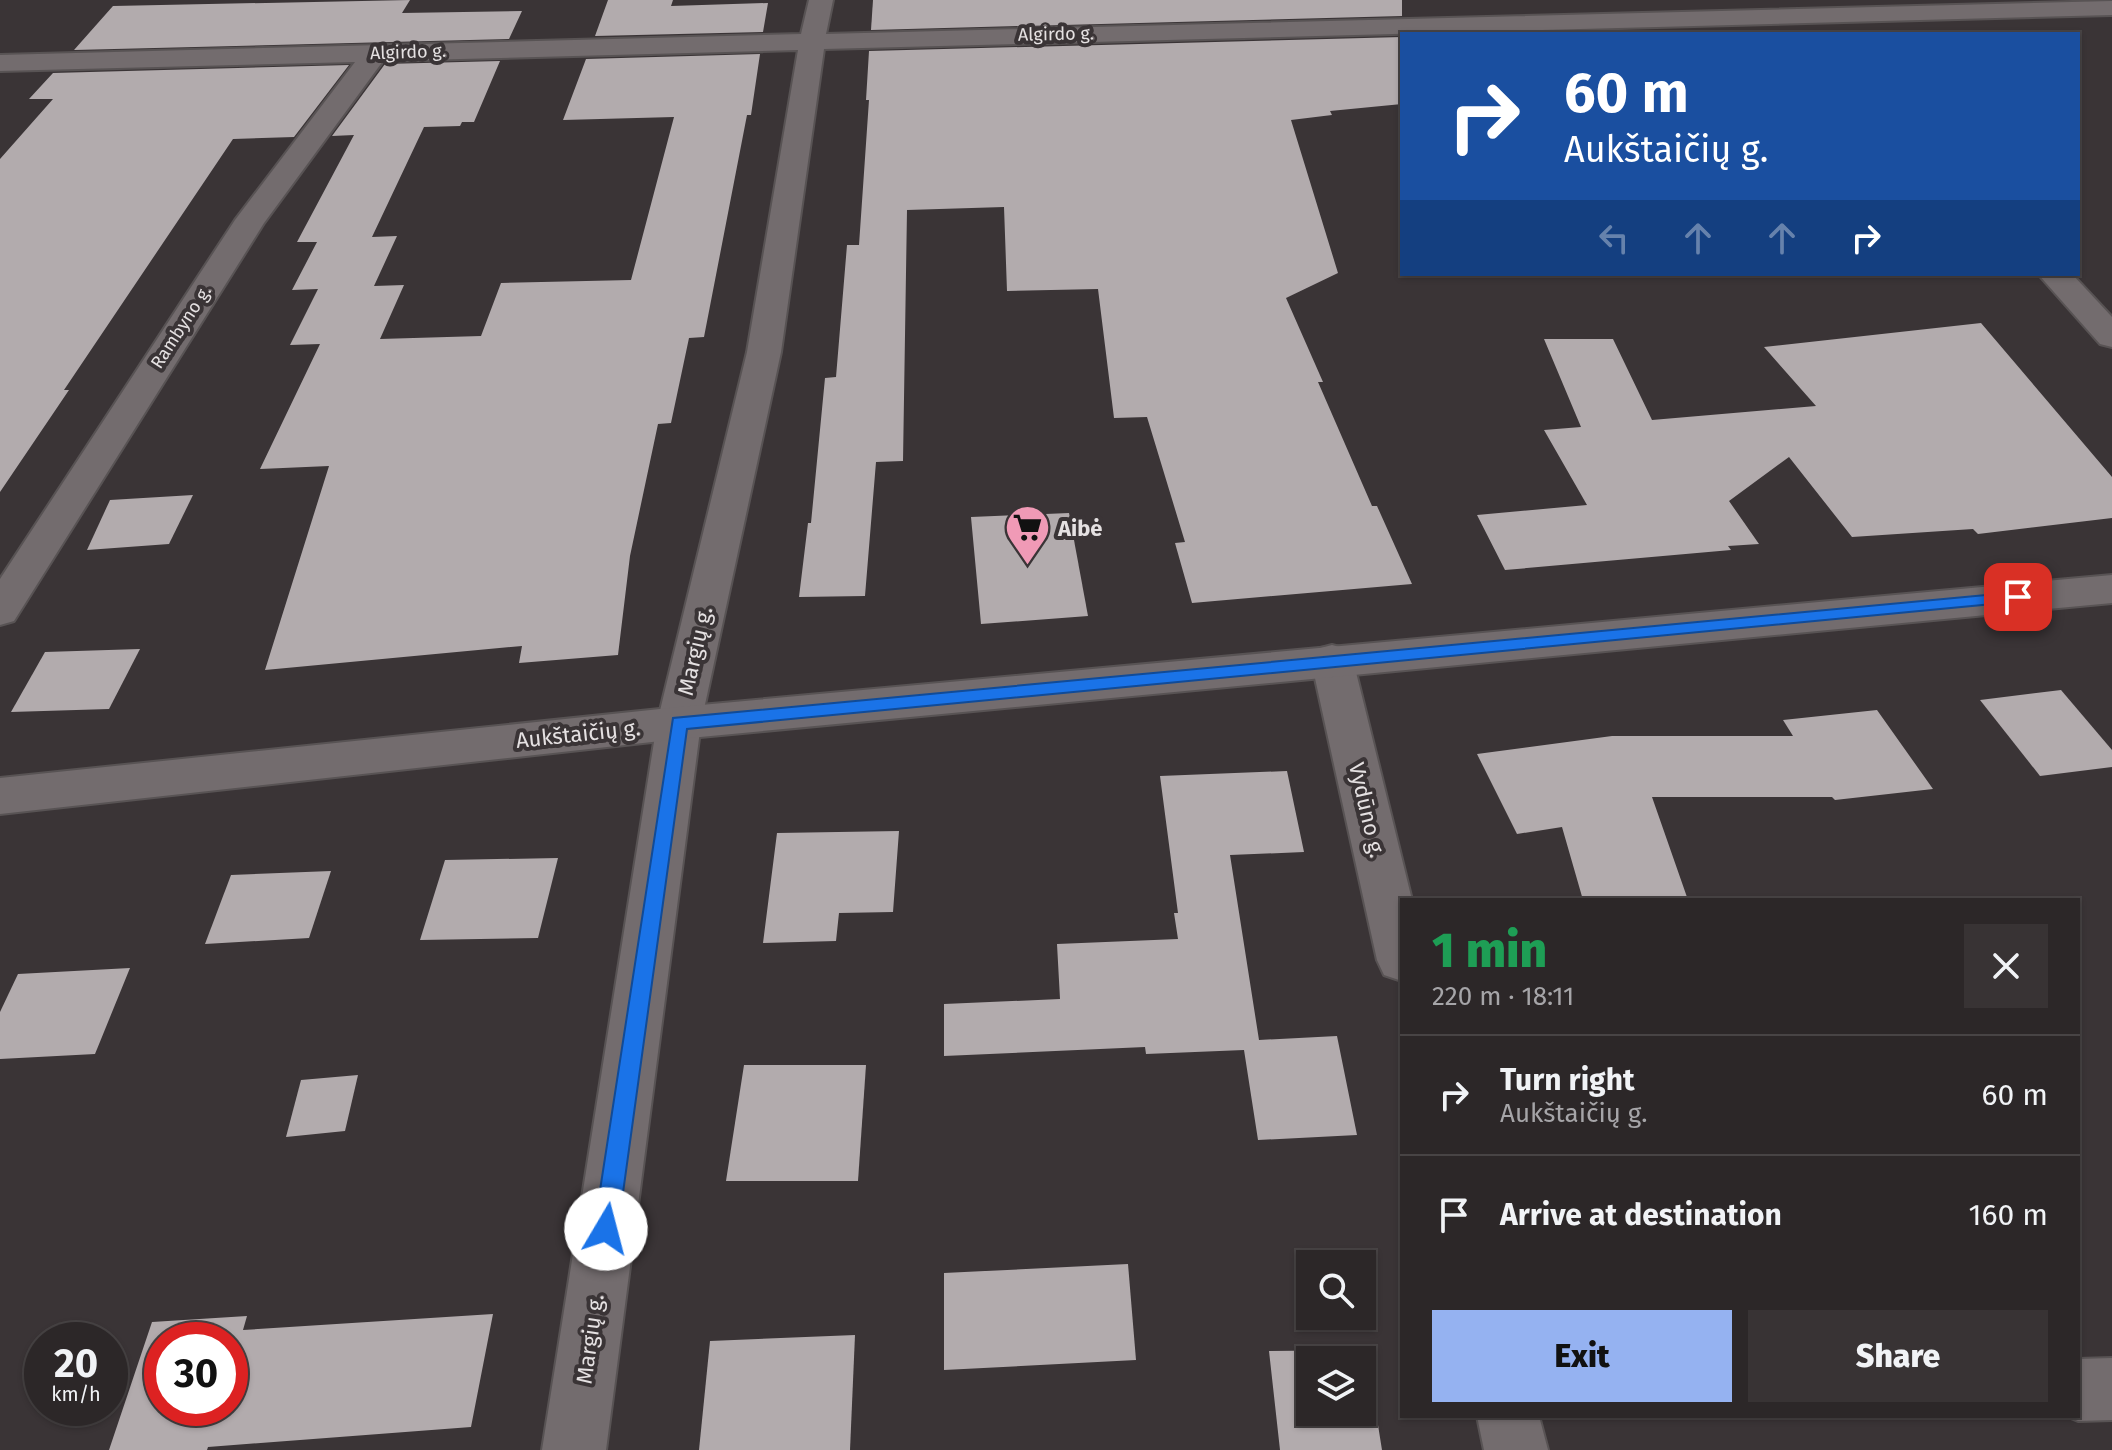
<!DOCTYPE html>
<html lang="en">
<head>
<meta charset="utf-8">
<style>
  body { margin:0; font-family:"Fira Sans",sans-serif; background:#383334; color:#f1f3f6; height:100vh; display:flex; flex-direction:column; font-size:30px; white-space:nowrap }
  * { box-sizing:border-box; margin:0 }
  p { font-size:26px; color:#a6a5a8 }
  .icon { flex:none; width:44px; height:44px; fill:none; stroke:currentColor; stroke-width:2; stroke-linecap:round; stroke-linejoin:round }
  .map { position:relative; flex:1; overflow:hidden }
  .drawer { position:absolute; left:1400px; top:898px; width:680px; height:520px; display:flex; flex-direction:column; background:#2c2728; border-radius:0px; box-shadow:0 2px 6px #0004,0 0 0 2px #484445 }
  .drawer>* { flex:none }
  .banner { position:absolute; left:1400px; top:32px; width:680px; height:244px; border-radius:0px; box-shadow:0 2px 6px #0004,0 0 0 2px #484445; background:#1a4fa0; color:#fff; overflow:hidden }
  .buttons { position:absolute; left:1296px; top:1250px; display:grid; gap:16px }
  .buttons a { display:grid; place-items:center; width:80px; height:80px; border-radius:0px; background:#2c2728; box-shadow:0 2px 6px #0004,0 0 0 2px #484445; font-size:40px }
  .speed { position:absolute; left:24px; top:1322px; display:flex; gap:16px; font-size:40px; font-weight:700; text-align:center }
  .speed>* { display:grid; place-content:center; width:104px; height:104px; border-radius:50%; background:#2c2728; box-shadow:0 2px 6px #0004,0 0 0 2px #484445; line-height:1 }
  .speed small { font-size:20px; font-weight:400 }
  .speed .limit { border:12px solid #d22; background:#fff; color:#111 }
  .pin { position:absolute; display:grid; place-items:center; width:68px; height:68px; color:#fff; margin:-34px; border-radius:16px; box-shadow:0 4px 12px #0006 }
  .me { position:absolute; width:88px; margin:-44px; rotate:8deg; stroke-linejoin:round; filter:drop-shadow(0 0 6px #0008) }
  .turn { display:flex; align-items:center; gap:28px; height:168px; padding:0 32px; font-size:36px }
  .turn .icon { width:104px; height:104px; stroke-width:2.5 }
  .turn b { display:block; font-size:56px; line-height:68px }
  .lanes { display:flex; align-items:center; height:76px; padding:0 32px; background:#0003; justify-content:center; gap:40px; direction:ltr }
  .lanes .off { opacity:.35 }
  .round { display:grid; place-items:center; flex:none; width:84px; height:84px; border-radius:0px; background:#383334 }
  .headline { display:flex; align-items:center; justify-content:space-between; height:136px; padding:0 32px }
  h1 { font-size:48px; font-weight:800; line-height:60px; color:#1e9e55 }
  .primary-button { display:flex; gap:16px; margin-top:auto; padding:16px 32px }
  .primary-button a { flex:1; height:92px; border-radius:0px; background:#95b2f1; color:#111; font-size:32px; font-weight:800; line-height:92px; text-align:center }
  .primary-button a+a { background:#383334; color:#f1f3f6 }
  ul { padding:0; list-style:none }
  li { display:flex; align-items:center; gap:24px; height:120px; padding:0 32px; border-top:2px solid #484445 }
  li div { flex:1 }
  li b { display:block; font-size:30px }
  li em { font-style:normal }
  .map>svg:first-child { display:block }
  .building { fill:#b2abad; fill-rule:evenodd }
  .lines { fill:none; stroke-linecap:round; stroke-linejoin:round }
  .minor-casing { stroke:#585354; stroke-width:4 }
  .secondary-casing { stroke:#585354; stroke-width:4 }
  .minor { fill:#736c6e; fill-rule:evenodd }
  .secondary { fill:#736c6e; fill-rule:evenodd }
  .route { fill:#1a73e8; stroke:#114b97; stroke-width:2 }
  .labels { text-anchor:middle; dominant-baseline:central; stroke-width:8; stroke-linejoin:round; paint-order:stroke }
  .far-street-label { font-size:18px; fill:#e5e1e2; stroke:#3a3436 }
  .poi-label { font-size:22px; font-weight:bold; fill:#e5e1e2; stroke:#3a3436; text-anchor:start }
  .street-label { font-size:22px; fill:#e5e1e2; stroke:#3a3436 }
</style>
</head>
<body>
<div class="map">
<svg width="2112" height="1450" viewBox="0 0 2112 1450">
  <rect width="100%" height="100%" fill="#3a3436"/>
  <g class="building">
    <path d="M410 0 402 13 522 11 509 39 74 50 113 6Z"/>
    <path d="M608 0H673L671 6 768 3 763 32 595 36Z"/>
    <path d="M873 0H1402V16L871 30Z"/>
    <path d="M1402 37V104L1330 111 1332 115 1291 120 1338 273 1286 298 1323 382H1318L1372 506H1377L1412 584 1192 603 1175 543 1185 542 1147 417 1114 418 1098 289 1007 291 1004 207 907 210 903 461 876 462 865 596 799 597 808 523H811L825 378 836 377 847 245H859L869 100H866L869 51Z"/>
    <path d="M760 54 751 115H747L704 337 689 338 671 423 658 424 630 556 618 655 519 663 522 646 265 670 329 466 260 469 320 344 290 345 318 289 292 290 317 242H297L354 135 332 136 385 64 500 61 474 122H462L460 126 424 127 372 237 397 236 374 286 404 285 380 339 481 336 501 283 631 280 674 117 563 120 586 59Z"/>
    <path d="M349 65 294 137 233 139 64 390H69L0 492V159L53 99H29L53 73Z"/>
    <path d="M1981 323 2112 477V518L1978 534 1973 529 1852 537 1789 457 1729 501 1759 544 1728 546 1731 550 1505 570 1477 515 1587 505 1544 430 1581 427 1544 339H1613L1652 420 1816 406 1764 347Z"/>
    <path d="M193 495 169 544 87 550 110 500Z"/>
    <path d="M1069 513 1088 616 981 624 971 517Z"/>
    <path d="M140 649 109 709 11 712 45 652Z"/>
    <path d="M2061 690 2112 750V767L2040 776 1980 700Z"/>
    <path d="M1877 710 1933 789 1835 800 1832 797H1652L1688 900H1583L1562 827 1517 834 1477 754 1612 736H1793L1783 720Z"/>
    <path d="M1287 771 1304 852 1230 855 1259 1040 1337 1036 1357 1135 1258 1140 1244 1050 1146 1054 1145 1047 944 1056V1004L1060 999 1057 944 1178 939 1174 913H1178L1160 776Z"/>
    <path d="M899 831 893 912 839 913 836 941 763 943 777 833Z"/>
    <path d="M558 858 538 938 420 940 445 860Z"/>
    <path d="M331 871 309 938 205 944 231 875Z"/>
    <path d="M130 968 95 1054 0 1059V1012L18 974Z"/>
    <path d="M744 1065H866L858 1181H726Z"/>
    <path d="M358 1075 345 1131 286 1137 301 1080Z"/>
    <path d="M1128 1264 1136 1360 944 1370V1273Z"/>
    <path d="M493 1314 471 1427 208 1447 207 1450H109L152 1322 247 1316 243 1330ZM162 1340H230V1408H162Z"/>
    <path d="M855 1335 850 1450H699L710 1341Z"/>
    <path d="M1366 1350 1382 1450H1280L1269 1351ZM1310 1360H1362V1412H1310Z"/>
  </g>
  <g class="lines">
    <defs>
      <g id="minor">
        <path d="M809 0H833L826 34 2112 1V15L824 49 781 352 701 723 606 1450H542L657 723 747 352 798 50 383 61 264 223 14 621 0 625V579L235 220 355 62 0 71V55L801 34Z"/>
        <path d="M2038 274H2072L2112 317V347L2100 344Z"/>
        <path d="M1332 645 1347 649 1353 660 1412 900H1402V981L1384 975 1377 960 1311 660 1317 649Z"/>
        <path d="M2112 1358V1420L2078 1421 2066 1416H2078V1359Z"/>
        <path d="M1477 1416H1539L1548 1450H1484Z"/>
      </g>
      <path id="secondary" d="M2112 575V603L679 739 0 814V778L679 707Z"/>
    </defs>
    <use href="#minor" class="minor-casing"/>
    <use href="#secondary" class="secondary-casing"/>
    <use href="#minor" class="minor"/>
    <use href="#secondary" class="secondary"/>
  </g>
  <path class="route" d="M2018 592 2027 597 2024 601 687 729 618 1229 615 1237 606 1240 598 1237 594 1229 673 718Z"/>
  <defs>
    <symbol id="supermarket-pin" viewBox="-11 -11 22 30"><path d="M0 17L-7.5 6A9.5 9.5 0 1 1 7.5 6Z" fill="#f09ab6" stroke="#3a3436"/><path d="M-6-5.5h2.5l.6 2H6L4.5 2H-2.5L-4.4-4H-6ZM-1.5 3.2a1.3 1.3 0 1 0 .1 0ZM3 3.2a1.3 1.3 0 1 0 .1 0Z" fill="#111"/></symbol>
  </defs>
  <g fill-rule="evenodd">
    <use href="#supermarket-pin" x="1002" y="502" width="51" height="69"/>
  </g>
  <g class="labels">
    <g class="far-street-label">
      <text transform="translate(1056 34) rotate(-1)">Algirdo g.</text>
      <text transform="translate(408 52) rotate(-2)">Algirdo g.</text>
      <text transform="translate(181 327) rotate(-57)">Rambyno g.</text>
    </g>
    <g class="poi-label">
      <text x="1058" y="528">Aibė</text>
    </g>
    <g class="street-label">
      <text transform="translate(695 651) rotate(-77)">Margių g.</text>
      <text transform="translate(578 734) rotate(-6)">Aukštaičių g.</text>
      <text transform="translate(1367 810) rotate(77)">Vydūno g.</text>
      <text transform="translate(590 1339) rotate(-82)">Margių g.</text>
    </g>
  </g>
</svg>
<div class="buttons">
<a><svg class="icon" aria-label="search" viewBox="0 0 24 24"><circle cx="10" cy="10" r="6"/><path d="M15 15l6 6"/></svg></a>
<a><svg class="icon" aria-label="layers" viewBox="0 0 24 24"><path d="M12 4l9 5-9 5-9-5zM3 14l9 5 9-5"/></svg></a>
</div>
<div class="speed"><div>20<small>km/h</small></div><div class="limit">30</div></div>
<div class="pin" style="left:2018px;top:597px;background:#d93025"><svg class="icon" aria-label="arrive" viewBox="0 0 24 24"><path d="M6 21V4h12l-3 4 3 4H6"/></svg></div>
<svg class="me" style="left:606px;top:1229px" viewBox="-20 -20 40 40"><circle r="19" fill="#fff"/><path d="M0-13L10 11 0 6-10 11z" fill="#1a73e8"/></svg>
<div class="banner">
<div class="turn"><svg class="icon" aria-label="right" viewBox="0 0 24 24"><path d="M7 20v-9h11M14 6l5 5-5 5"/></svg><div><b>60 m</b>Aukštaičių g.</div></div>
<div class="lanes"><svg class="icon off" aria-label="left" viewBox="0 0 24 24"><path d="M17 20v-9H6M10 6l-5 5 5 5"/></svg><svg class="icon off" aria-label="ahead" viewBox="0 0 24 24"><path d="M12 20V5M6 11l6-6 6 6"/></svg><svg class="icon off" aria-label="ahead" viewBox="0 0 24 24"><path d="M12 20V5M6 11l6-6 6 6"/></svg><svg class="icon" aria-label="right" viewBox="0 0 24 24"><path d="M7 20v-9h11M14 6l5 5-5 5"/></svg></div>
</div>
<section class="drawer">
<div class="headline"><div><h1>1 min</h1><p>220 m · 18:11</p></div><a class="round"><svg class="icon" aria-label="close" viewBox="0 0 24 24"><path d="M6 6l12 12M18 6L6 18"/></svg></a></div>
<ul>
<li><svg class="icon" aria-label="right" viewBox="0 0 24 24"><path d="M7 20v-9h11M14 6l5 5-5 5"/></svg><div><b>Turn right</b><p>Aukštaičių g.</p></div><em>60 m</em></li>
<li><svg class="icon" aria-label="arrive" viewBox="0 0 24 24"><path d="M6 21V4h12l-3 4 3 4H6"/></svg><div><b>Arrive at destination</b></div><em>160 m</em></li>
</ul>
<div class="primary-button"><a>Exit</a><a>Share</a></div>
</section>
</div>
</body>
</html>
